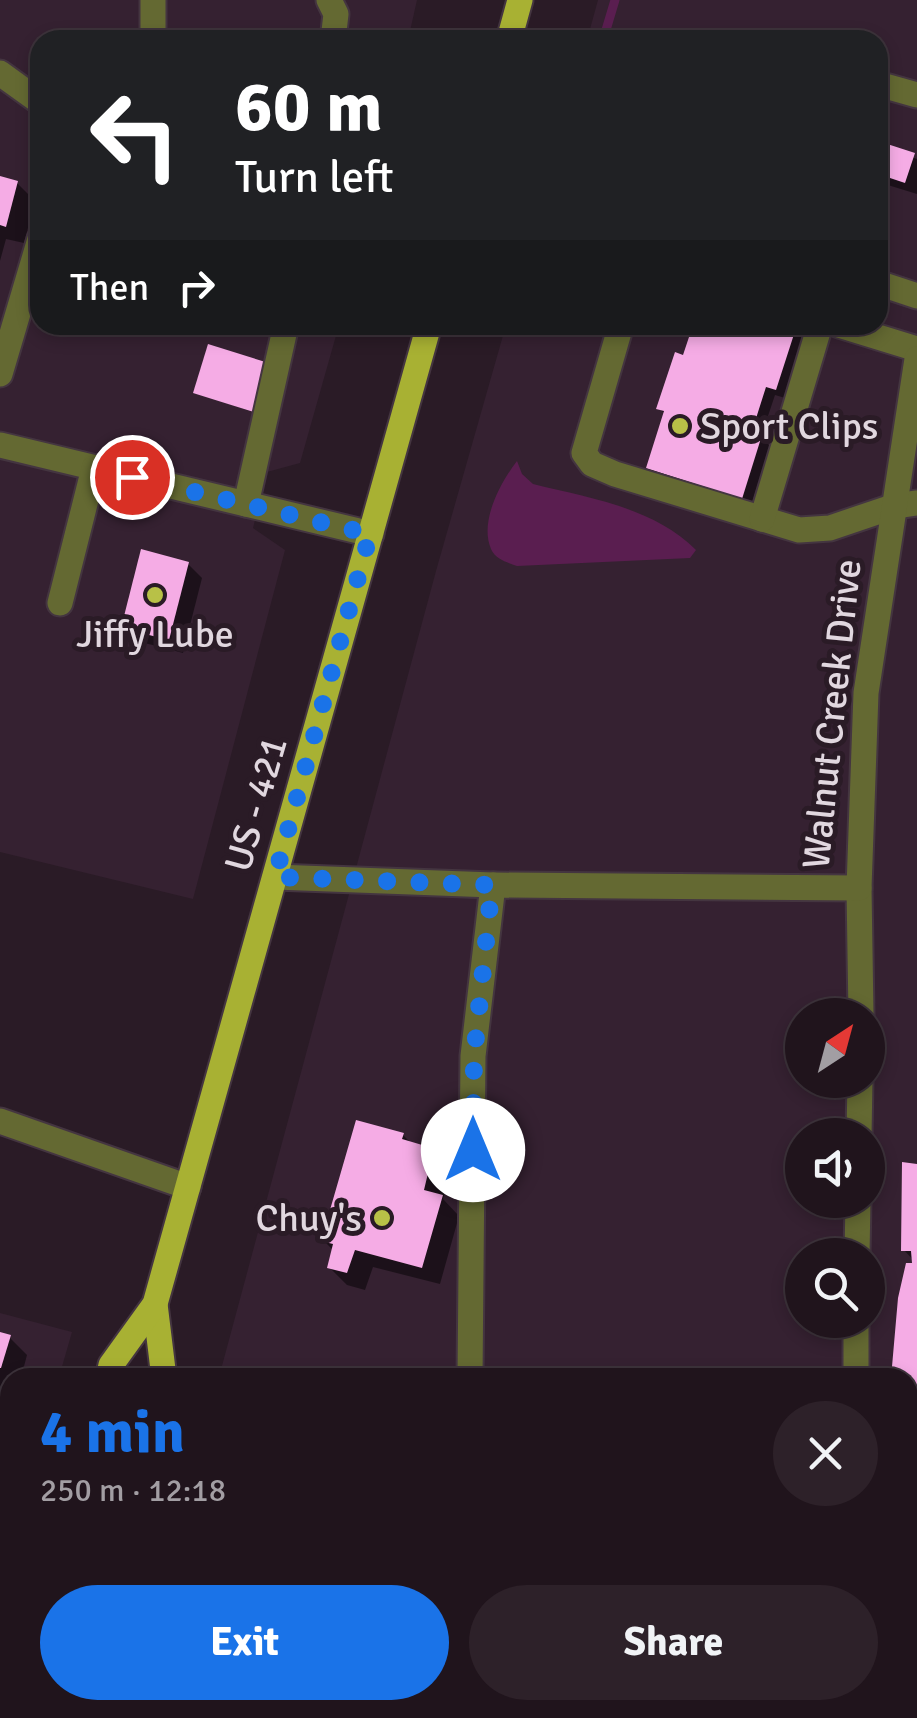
<!DOCTYPE html>
<html lang="en">
<head>
<meta charset="utf-8">
<style>
  body { margin:0; font-family:Signika,sans-serif; background:#2d2129; color:#f1f3f6; height:100vh; display:flex; flex-direction:column; font-size:38px; white-space:nowrap }
  * { box-sizing:border-box; margin:0 }
  p { font-size:32px; color:#a29ea3 }
  .icon { flex:none; width:55px; height:55px; fill:none; stroke:currentColor; stroke-width:2; stroke-linecap:round; stroke-linejoin:round }
  .map { position:relative; flex:1; overflow:hidden }
  .sheet { position:absolute; left:0px; top:1368px; width:918px; height:352px; display:flex; flex-direction:column; background:#20141c; border-radius:30px 30px 0 0; box-shadow:0 5px 15px #0003,0 0 0 2px #3d333b }
  .sheet>* { flex:none }
  .banner { position:absolute; left:30px; top:30px; width:858px; height:305px; border-radius:30px; box-shadow:0 5px 15px #0003,0 0 0 2px #3d333b; background:#202124; color:#fff; overflow:hidden }
  .needle { width:65px; rotate:36deg }
  .controls { position:absolute; left:785px; top:998px; display:grid; gap:20px }
  .controls a { display:grid; place-items:center; width:100px; height:100px; border-radius:50%; background:#20141c; box-shadow:0 5px 15px #0003,0 0 0 2px #3d333b; font-size:50px }
  .pin { position:absolute; display:grid; place-items:center; width:85px; height:85px; color:#fff; margin:-42px; border:5px solid #fff; border-radius:50%; box-shadow:0 2px 10px #0007 }
  .me { position:absolute; width:110px; margin:-55px; rotate:0deg; stroke-linejoin:round; filter:drop-shadow(0 0 8px #0008) }
  .turn { display:flex; align-items:center; gap:35px; height:210px; padding:0 40px; font-size:45px }
  .turn .icon { width:130px; height:130px; stroke-width:2.5 }
  .turn b { display:block; font-size:70px; line-height:85px }
  .then { display:flex; align-items:center; height:95px; padding:0 40px; background:#0003; gap:20px; font-size:38px }
  .round { display:grid; place-items:center; flex:none; width:105px; height:105px; border-radius:52px; background:#2d2129 }
  .overview { display:flex; align-items:center; justify-content:space-between; height:170px; padding:0 40px }
  h1 { font-size:60px; font-weight:700; line-height:75px; color:#1a73e8 }
  .action { display:flex; gap:20px; margin-top:auto; padding:20px 40px }
  .action a { flex:1; height:115px; border-radius:60px; background:#1a73e8; color:#fff; font-size:40px; font-weight:700; line-height:115px; text-align:center }
  .action a+a { background:#2d2129; color:#f1f3f6 }
  .map>svg:first-child { display:block }
  .built { fill:#352131; fill-rule:evenodd }
  .water { fill:#5a1e50 }
  .shadow { fill:#0007 }
  .lines { fill:none; stroke-linecap:round; stroke-linejoin:round }
  .stream { stroke:#5a1e50; stroke-width:9 }
  .building { fill:#f5ace5 }
  .minor-tunnel { stroke:#453742; stroke-width:25; stroke-dasharray:25 12; stroke-linecap:butt }
  .minor-casing { stroke:#443540; stroke-width:29 }
  .major-casing { stroke:#443540; stroke-width:29 }
  .minor { stroke:#646932; stroke-width:25 }
  .major { stroke:#a8b133; stroke-width:25 }
  .route { stroke:#1a73e8; stroke-width:18; stroke-dasharray:0 32.4 }
  .poi-dot { fill:#b8c147; stroke:#2a1b26; stroke-width:4 }
  .labels { text-anchor:middle; dominant-baseline:central; stroke-width:10; stroke-linejoin:round; paint-order:stroke }
  .poi-label { font-size:38px; fill:#e1d7df; stroke:#2a1b26; text-anchor:start }
  .street-label { font-size:38px; fill:#e1d7df; stroke:#2a1b26 }
</style>
</head>
<body>
<div class="map">
<svg width="917" height="1718" viewBox="0 0 917 1718">
  <rect width="100%" height="100%" fill="#2a1b26"/>
  <g class="built">
    <path d="M0 0H417L408 40H40V325H339L300 463 267 472 253 528 285 550 193 899 0 852Z"/>
    <path d="M598 0H917V1718H128L130 1710H908V1378L219 1377 436 571 506 325H878V40H587ZM802 1015H868V1080H802ZM802 1135H868V1200H802ZM802 1255H868V1320H802Z"/>
    <path d="M0 1313 72 1332 59 1377 10 1378V1552L0 1587Z"/>
  </g>
  <path class="water" d="M517 461 522 474 533 484C589 498 653 507 696 550L690 558 517 566C507 562 496 560 491 549 479 521 501 482 517 461Z"/>
  <g class="shadow">
    <path d="M878 144 917 159V194L878 182Z"/>
    <path d="M0 179 17 183 35 201 24 243 6 239 0 261Z"/>
    <path d="M695 325H779L795 330 804 339 785 398 775 395 761 437 770 446 751 506 658 476 649 467 666 415 659 408 685 358Z"/>
    <path d="M209 347 264 416 195 392Z"/>
    <path d="M188 564 202 578 183 653 137 641 123 627Z"/>
    <path d="M403 1135 413 1145 427 1149 445 1167 441 1184 446 1189 443 1199 459 1216 440 1284 373 1267 365 1290 347 1285 329 1267 334 1251 323 1240Z"/>
    <path d="M917 1166V1717L915 1627 908 1619V1527H910L911 1518 908 1515V1378L915 1266 914 1261 904 1250Z"/>
    <path d="M0 1334 9 1337 27 1355 21 1378H10V1418L3 1442 10 1448V1471L6 1486 0 1485Z"/>
    <path d="M266 1710H438L446 1718H266Z"/>
  </g>
  <g class="lines">
    <path class="stream" d="M603 40 615 0"/>
  </g>
  <g class="building">
    <path d="M202 32 256 37 255 40H201Z"/>
    <path d="M878 141 915 153 905 183 878 174Z"/>
    <path d="M0 176 18 181 6 227 0 225Z"/>
    <path d="M693 325H787L796 328 776 390 766 387 752 431 762 435 742 499 646 468 664 411 656 409 675 352 683 355Z"/>
    <path d="M208 344 275 365 260 414 193 393Z"/>
    <path d="M141 549 189 562 169 640 121 628Z"/>
    <path d="M356 1120 404 1133 402 1139 429 1147 424 1167 429 1169 424 1190 443 1195 422 1268 355 1250 347 1273 327 1268 333 1244 321 1241Z"/>
    <path d="M902 1162 917 1164V1716H912L913 1614H908V1378H891L898 1298 906 1263H912L911 1251H901Z"/>
    <path d="M0 1332 11 1335 1 1368H0Z"/>
    <rect x="263" y="1710" width="172" height="8"/>
  </g>
  <g class="lines">
    <path class="minor-tunnel" d="M388 1718V1710"/>
    <defs>
      <g id="minor">
        <path d="M153 0V40"/>
        <path d="M329 0 336 14 333 40"/>
        <path d="M0 73 40 102"/>
        <path d="M878 84 917 95"/>
        <path d="M878 283 917 296"/>
        <path d="M621 325 584 453 592 464 615 474 799 530 830 528 895 506 917 503"/>
        <path d="M839 325 917 349"/>
        <path d="M0 374 40 239"/>
        <path d="M0 445 371 534"/>
        <path d="M246 504 286 325"/>
        <path d="M762 519 820 325"/>
        <path d="M60 603 94 468"/>
        <path d="M275 877 493 885"/>
        <path d="M859 888 861 1015"/>
        <path d="M0 1121 188 1187"/>
        <path d="M859 1135 860 1080"/>
        <path d="M857 1255 858 1200"/>
        <path d="M470 1378 473 1056 493 885 859 888 866 693 917 359"/>
        <path d="M856 1378V1320"/>
        <path d="M218 1718 221 1710"/>
        <path d="M466 1718 467 1710"/>
        <path d="M855 1718V1710"/>
      </g>
      <g id="major">
        <path d="M509 40 520 0"/>
        <path d="M155 1304 164 1378"/>
        <path d="M108 1378 111 1365 155 1304 429 325"/>
        <path d="M14 1718 17 1710"/>
        <path d="M71 1718 74 1710"/>
      </g>
    </defs>
    <use href="#minor" class="minor-casing"/>
    <use href="#major" class="major-casing"/>
    <use href="#minor" class="minor"/>
    <use href="#major" class="major"/>
  </g>
  <g class="lines">
    <path class="route" d="M132 477 370 534 275 877 492 885 474 1056 473 1150"/>
  </g>
  <g class="poi-dot">
    <circle cx="680" cy="426" r="10"/>
    <circle cx="155" cy="595" r="10"/>
    <circle cx="382" cy="1218" r="10"/>
  </g>
  <g class="labels">
    <g class="poi-label">
      <text x="700" y="426">Sport Clips</text>
      <text x="155" y="634" text-anchor="middle">Jiffy Lube</text>
      <text x="362" y="1218" text-anchor="end">Chuy's</text>
    </g>
    <g class="street-label">
      <text transform="translate(832 714) rotate(-84)">Walnut Creek Drive</text>
      <text transform="translate(256 804) rotate(-74)">US - 421</text>
    </g>
  </g>
</svg>
<div class="controls">
<a><svg class="needle" viewBox="-14 -14 28 28"><path d="M0-13l5 13h-10z" fill="#e53935"/><path d="M0 13l5-13h-10z" fill="#a29ea3"/></svg></a>
<a><svg class="icon" aria-label="sound" viewBox="0 0 24 24"><path d="M4 9h4l5-4v14l-5-4H4zM17 9q2 3 0 6"/></svg></a>
<a><svg class="icon" aria-label="search" viewBox="0 0 24 24"><circle cx="10" cy="10" r="6"/><path d="M15 15l6 6"/></svg></a>
</div>
<div class="pin" style="left:132px;top:477px;background:#d93025"><svg class="icon" aria-label="arrive" viewBox="0 0 24 24"><path d="M6 21V4h12l-3 4 3 4H6"/></svg></div>
<svg class="me" style="left:473px;top:1150px" viewBox="-20 -20 40 40"><circle r="19" fill="#fff"/><path d="M0-13L10 11 0 6-10 11z" fill="#1a73e8"/></svg>
<div class="banner">
<div class="turn"><svg class="icon" aria-label="left" viewBox="0 0 24 24"><path d="M17 20v-9H6M10 6l-5 5 5 5"/></svg><div><b>60 m</b>Turn left</div></div>
<div class="then">Then<svg class="icon" aria-label="right" viewBox="0 0 24 24"><path d="M7 20v-9h11M14 6l5 5-5 5"/></svg></div>
</div>
<section class="sheet">
<div class="overview"><div><h1>4 min</h1><p>250 m · 12:18</p></div><a class="round"><svg class="icon" aria-label="close" viewBox="0 0 24 24"><path d="M6 6l12 12M18 6L6 18"/></svg></a></div>
<div class="action"><a>Exit</a><a>Share</a></div>
</section>
</div>
</body>
</html>
